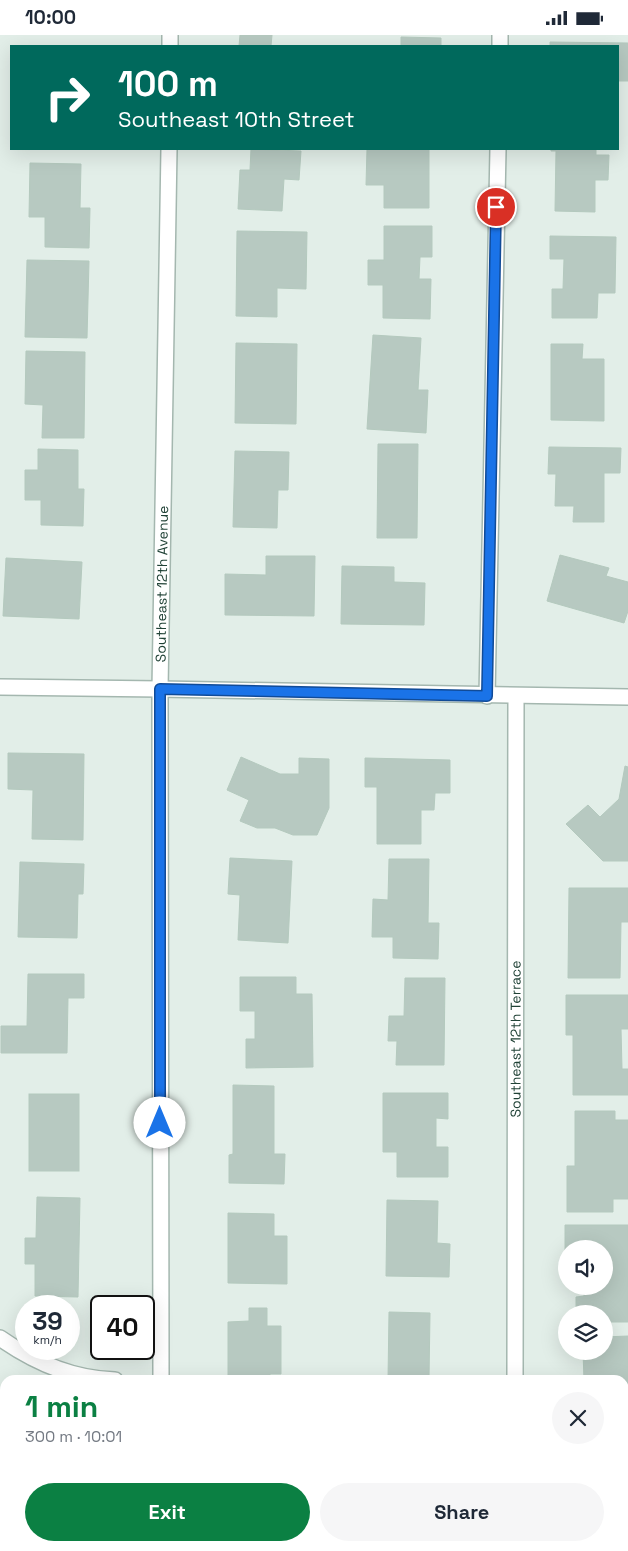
<!DOCTYPE html>
<html lang="en">
<head>
<meta charset="utf-8">
<style>
  body { margin:0; font-family:"Space Grotesk",sans-serif; background:#f6f6f7; color:#1f2937; height:100vh; display:flex; flex-direction:column; font-size:19px; white-space:nowrap }
  * { box-sizing:border-box; margin:0 }
  p { font-size:16px; color:#747a83 }
  .icon { flex:none; width:28px; height:28px; fill:none; stroke:currentColor; stroke-width:2; stroke-linecap:round; stroke-linejoin:round }
  .map { position:relative; flex:1; overflow:hidden }
  .panel { position:absolute; left:0px; top:1340px; width:629px; height:176px; display:flex; flex-direction:column; background:#fff; border-radius:15px 15px 0 0; box-shadow:0 5px 20px #0002 }
  .panel>* { flex:none }
  .top-card { position:absolute; left:10px; top:10px; width:609px; height:105px; border-radius:0px; box-shadow:0 5px 20px #0002; background:#00695c; color:#fff; overflow:hidden }
  .buttons { position:absolute; left:558px; top:1205px; display:grid; gap:10px }
  .buttons a { display:grid; place-items:center; width:55px; height:55px; border-radius:50%; background:#fff; box-shadow:0 5px 20px #0002; font-size:25px }
  .speed { position:absolute; left:15px; top:1260px; display:flex; gap:10px; font-size:25px; font-weight:700; text-align:center }
  .speed>* { display:grid; place-content:center; width:65px; height:65px; border-radius:50%; background:#fff; box-shadow:0 5px 20px #0002; line-height:1 }
  .speed small { font-size:12px; font-weight:400 }
  .speed .limit { border:2px solid #111; border-radius:8px; background:#fff; color:#111 }
  .pin { position:absolute; display:grid; place-items:center; width:42px; height:42px; color:#fff; margin:-21px; border:2px solid #fff; border-radius:50%; box-shadow:0 1px 5px #0007 }
  .me { position:absolute; width:55px; margin:-28px; rotate:0deg; stroke-linejoin:round; filter:drop-shadow(0 0 4px #0008) }
  .turn { display:flex; align-items:center; gap:18px; height:105px; padding:0 25px; font-size:22px }
  .turn .icon { width:65px; height:65px; stroke-width:2.5 }
  .turn b { display:block; font-size:35px; line-height:42px }
  .round { display:grid; place-items:center; flex:none; width:52px; height:52px; border-radius:26px; background:#f6f6f7 }
  .headline { display:flex; align-items:center; justify-content:space-between; height:85px; padding:0 25px }
  h1 { font-size:30px; font-weight:800; line-height:38px; color:#0b8043 }
  .cta { display:flex; gap:10px; margin-top:auto; padding:10px 25px }
  .cta a { flex:1; height:58px; border-radius:30px; background:#0b8043; color:#fff; font-size:20px; font-weight:800; line-height:58px; text-align:center }
  .cta a+a { background:#f6f6f7; color:#1f2937 }
  .status { display:flex; justify-content:space-between; align-items:center; height:35px; padding:0 25px; background:#fff; direction:ltr }
  .status svg { height:14px; fill:currentColor }
  .map>svg:first-child { display:block }
  .water { fill:#85d3d9 }
  .building { fill:#b7c9c1; stroke:#b4c9be }
  .lines { fill:none; stroke-linecap:round; stroke-linejoin:round }
  .minor-casing { stroke:#a4b7af; stroke-width:18 }
  .tertiary-casing { stroke:#a4b7af; stroke-width:18 }
  .minor { stroke:#fff; stroke-width:15 }
  .tertiary { stroke:#fff; stroke-width:15 }
  .route-casing { stroke:#114b97; stroke-width:12 }
  .route { stroke:#1a73e8; stroke-width:9 }
  .labels { text-anchor:middle; dominant-baseline:central; stroke-width:5; stroke-linejoin:round; paint-order:stroke }
  .street-label { font-size:14px; fill:#204236; stroke:#f4faf6 }
</style>
</head>
<body>
<div class="status"><b>10:00</b><svg viewBox="0 0 49 12"><path d="M0 12V9h3v3zM5 12V6h3v6zM10 12V3h3v9zM15 12V0h3v12zM26 1h20v11H26zM47 4h2v5h-2z"/></svg></div>
<div class="map">
<svg width="628" height="1516" viewBox="0 0 628 1516">
  <rect width="100%" height="100%" fill="#e2eee8"/>
  <path class="water" d="M0 1500 5 1502V1511L282 1516H0Z"/>
  <g class="building">
    <path d="M240 0H272L271 11H239Z"/>
    <path d="M401 2 441 3V11H345H401Z"/>
    <path d="M550 7 628 8V46H618V11H550Z"/>
    <path d="M251 114 301 116 299 145 284 144 282 176 238 174 240 135H250Z"/>
    <path d="M367 114H429V173H384V150H366Z"/>
    <path d="M551 114H596V120H609L608 145H595V177L555 176 556 116H551Z"/>
    <path d="M30 128 81 129 80 173H90L89 213 45 212V182H29Z"/>
    <path d="M384 191H432V222H420L419 244H431L430 284 383 283V250H368V225H384Z"/>
    <path d="M237 196 307 197 306 254 277 253V282L236 281Z"/>
    <path d="M550 201 616 202 615 258H598L597 283H552V254H563L564 224H550Z"/>
    <path d="M27 225 89 226 87 303 25 302Z"/>
    <path d="M373 300 421 303 418 355H428L426 398 367 394Z"/>
    <path d="M236 308 297 309 296 389 235 388Z"/>
    <path d="M551 309H583L582 324H604V386L551 385Z"/>
    <path d="M26 316 85 317 84 403H42L43 370 25 369Z"/>
    <path d="M378 409H418L417 503H377Z"/>
    <path d="M549 412 621 413 620 438H604V487H573L574 471H555L556 439H548Z"/>
    <path d="M38 414 78 415V454H84L83 491 41 490V465H25V435H38Z"/>
    <path d="M235 416 289 417 288 455H278L277 493 233 492Z"/>
    <path d="M560 520 609 533 606 541 628 547V576L624 588 547 566Z"/>
    <path d="M266 521H315L314 581 225 580V539L266 540Z"/>
    <path d="M6 523 82 527 79 584 3 581Z"/>
    <path d="M342 531 394 532V547L425 548 424 590 341 589Z"/>
    <path d="M8 718 84 719 83 805 32 804 33 755 8 754Z"/>
    <path d="M241 722 280 739H299V723L329 724V773L317 800H293L275 793H257L240 786 249 765 227 755Z"/>
    <path d="M365 723 450 725V758H435L434 775H421V809H377V752H365Z"/>
    <path d="M625 731 628 732V826H603L566 789 588 770 600 782 619 764Z"/>
    <path d="M230 823 292 826 288 908 238 905 240 860 228 859Z"/>
    <path d="M389 824H429L428 888H439L438 924 393 923V902H372L373 864 388 865Z"/>
    <path d="M20 827 84 829 83 859H78L77 903 18 902Z"/>
    <path d="M569 853H628V887H621L620 943H568Z"/>
    <path d="M28 939H84V963H68L67 1018H1V991H27Z"/>
    <path d="M240 942H296V959H312L313 1032 246 1033V1004H255V976H240Z"/>
    <path d="M405 943H445L444 1030H396L397 1006H388L389 981H404Z"/>
    <path d="M566 960H628V994H621L622 1034H628V1060H573V1000H566Z"/>
    <path d="M233 1050 274 1051V1119H285L284 1149 229 1148V1120L233 1119Z"/>
    <path d="M383 1058H448V1084L436 1083V1112H448V1142H397V1117H383Z"/>
    <rect x="29" y="1059" width="50" height="77"/>
    <path d="M575 1076H615V1085H628V1164H613V1177H567V1131H575Z"/>
    <path d="M37 1162 80 1163 78 1262 35 1261V1229H25V1203H36Z"/>
    <path d="M387 1165 438 1166 437 1208 450 1209 449 1242 386 1241Z"/>
    <path d="M228 1178 274 1179V1201H287V1249L228 1248Z"/>
    <path d="M565 1190H628V1287H604V1279H576V1262L584 1261V1251H604V1214H566L565 1219Z"/>
    <path d="M249 1273H267V1291H281V1339H270V1345H228V1287L249 1286Z"/>
    <path d="M389 1277 430 1278 429 1343H456V1345H388Z"/>
    <path d="M628 1301V1391H624V1345H584L583 1316H604V1302Z"/>
    <path d="M0 1386 5 1388V1447L0 1444Z"/>
    <path d="M624 1429 628 1437V1496L625 1498Z"/>
    <path d="M550 1511H593L585 1516H552Z"/>
  </g>
  <g class="lines">
    <defs>
      <g id="minor">
        <path d="M500 11V0"/>
        <path d="M160 654 628 662"/>
        <path d="M487 661 498 114"/>
        <path d="M0 1303C34 1327 73 1344 115 1345"/>
        <path id="s1" d="M515 1345 516 662"/>
      </g>
      <g id="tertiary">
        <path d="M170 11V0"/>
        <path d="M0 652 160 654"/>
        <path id="s2" d="M161 1345 160 654 169 114"/>
        <path d="M162 1511V1516"/>
      </g>
    </defs>
    <use href="#minor" class="minor-casing"/>
    <use href="#tertiary" class="tertiary-casing"/>
    <use href="#minor" class="minor"/>
    <use href="#tertiary" class="tertiary"/>
  </g>
  <g class="lines">
    <defs>
      <path id="route" d="M160 1088V654L487 661 496 172"/>
    </defs>
    <use href="#route" class="route-casing"/>
    <use href="#route" class="route"/>
  </g>
  <g class="labels">
    <g class="street-label">
      <text stroke="none"><textPath href="#s2" startOffset="796">Southeast 12th Avenue</textPath></text>
      <text stroke="none"><textPath href="#s1" startOffset="341">Southeast 12th Terrace</textPath></text>
    </g>
  </g>
</svg>
<div class="buttons">
<a><svg class="icon" aria-label="sound" viewBox="0 0 24 24"><path d="M4 9h4l5-4v14l-5-4H4zM17 9q2 3 0 6"/></svg></a>
<a><svg class="icon" aria-label="layers" viewBox="0 0 24 24"><path d="M12 4l9 5-9 5-9-5zM3 14l9 5 9-5"/></svg></a>
</div>
<div class="speed"><div>39<small>km/h</small></div><div class="limit">40</div></div>
<div class="pin" style="left:496px;top:172px;background:#d93025"><svg class="icon" aria-label="arrive" viewBox="0 0 24 24"><path d="M6 21V4h12l-3 4 3 4H6"/></svg></div>
<svg class="me" style="left:160px;top:1088px" viewBox="-20 -20 40 40"><circle r="19" fill="#fff"/><path d="M0-13L10 11 0 6-10 11z" fill="#1a73e8"/></svg>
<div class="top-card">
<div class="turn"><svg class="icon" aria-label="right" viewBox="0 0 24 24"><path d="M7 20v-9h11M14 6l5 5-5 5"/></svg><div><b>100 m</b>Southeast 10th Street</div></div>
</div>
<section class="panel">
<div class="headline"><div><h1>1 min</h1><p>300 m · 10:01</p></div><a class="round"><svg class="icon" aria-label="close" viewBox="0 0 24 24"><path d="M6 6l12 12M18 6L6 18"/></svg></a></div>
<div class="cta"><a>Exit</a><a>Share</a></div>
</section>
</div>
</body>
</html>
